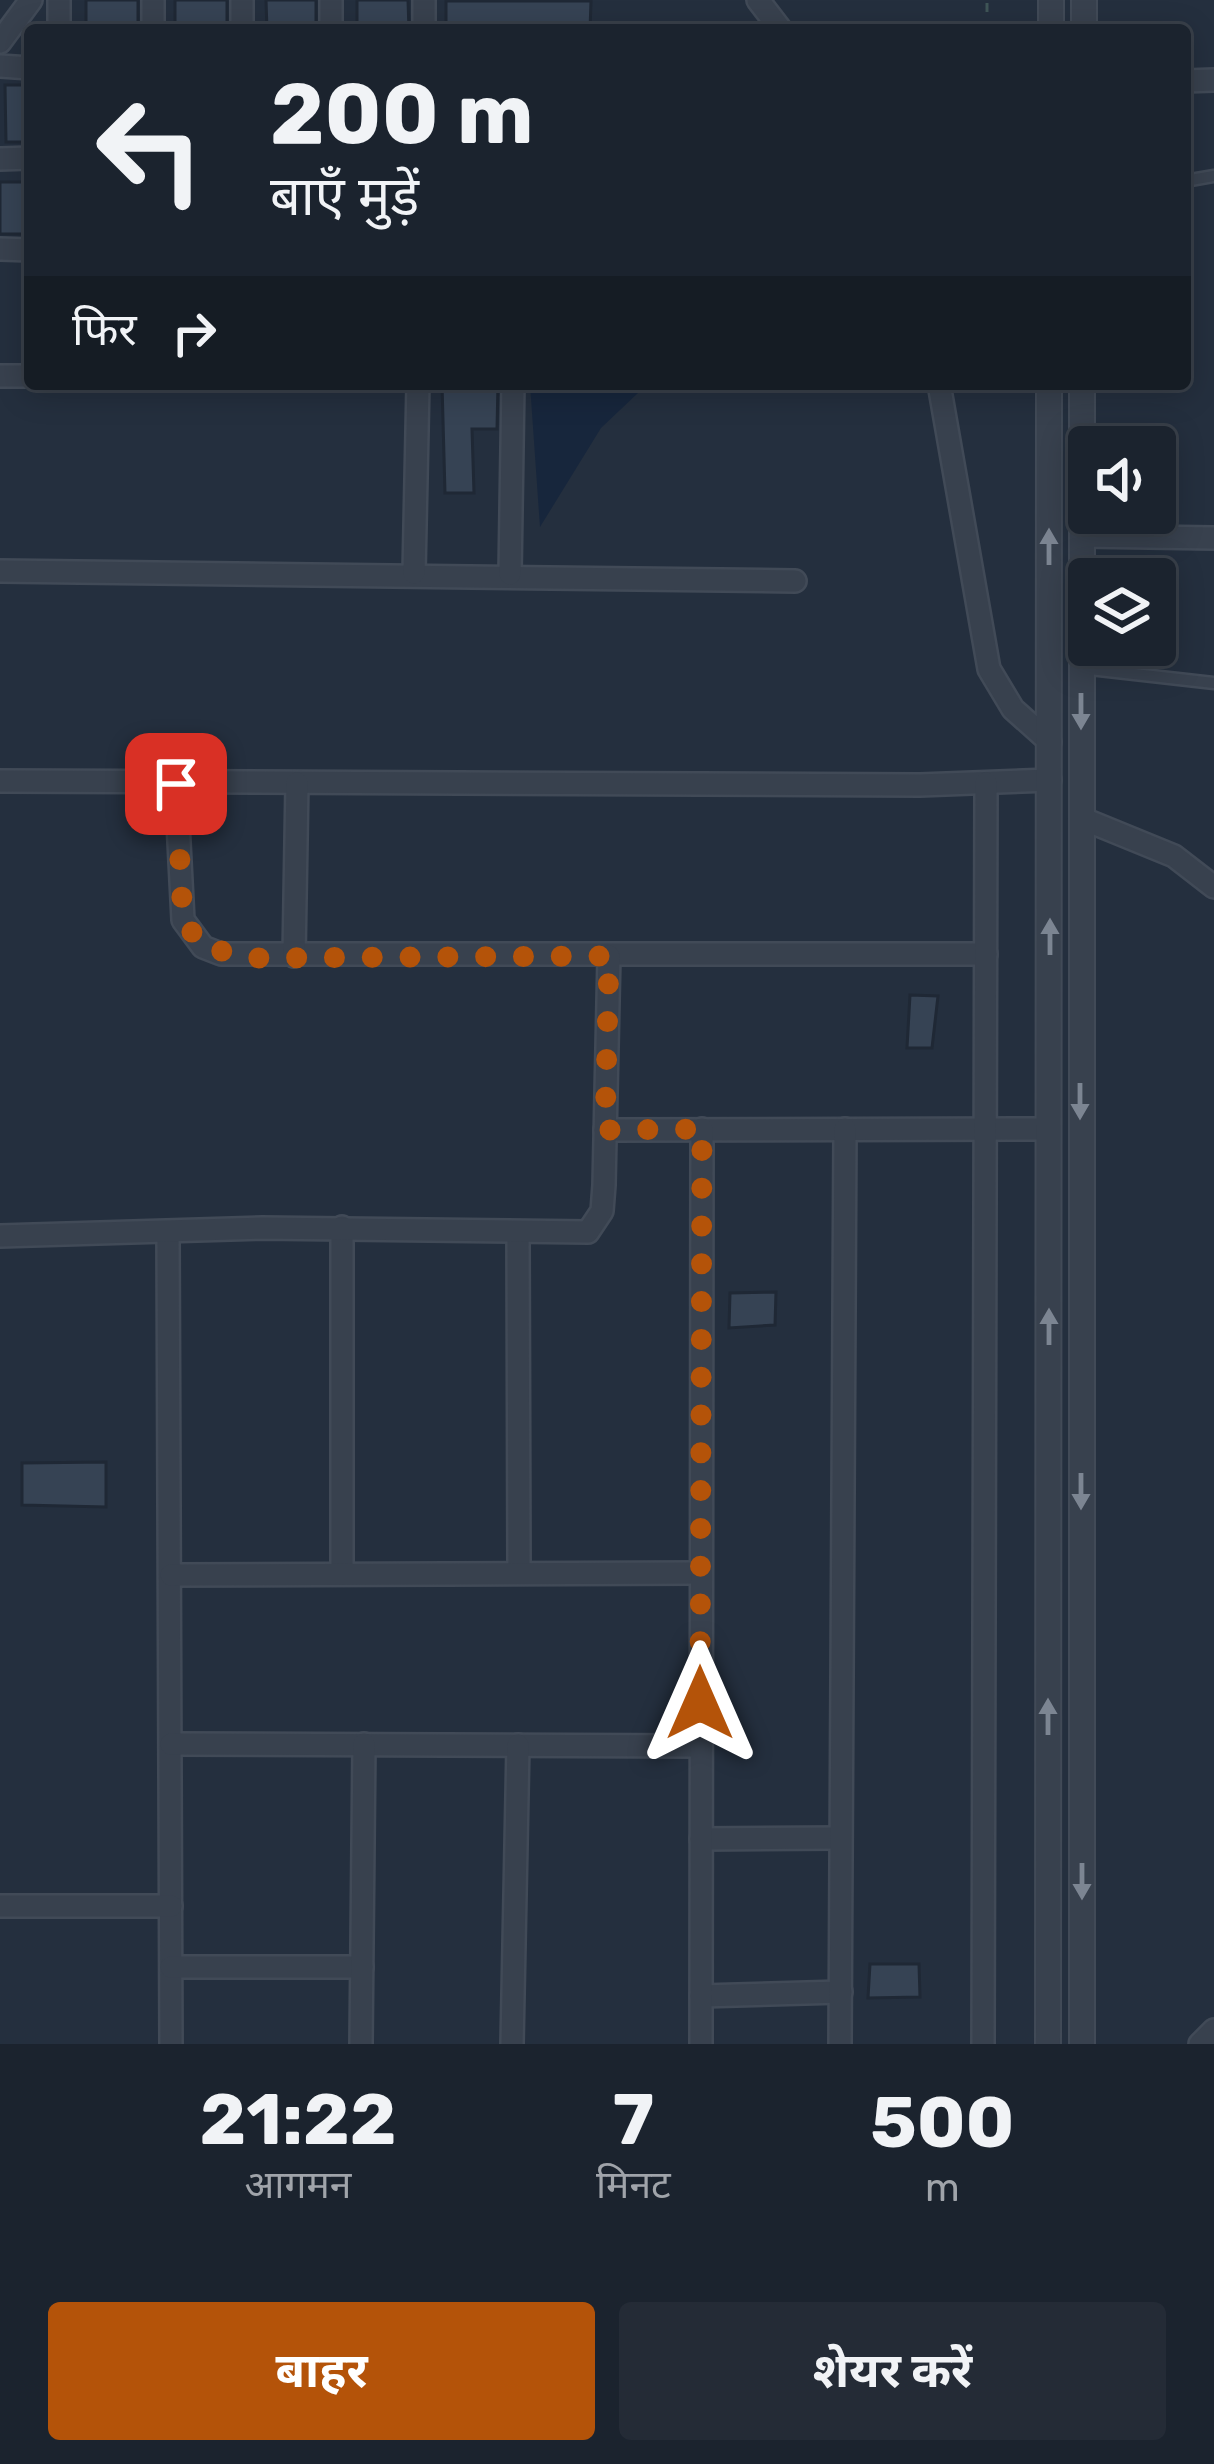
<!DOCTYPE html>
<html lang="hi">
<head>
<meta charset="utf-8">
<style>
  body { margin:0; font-family:Rubik,"Noto Sans Devanagari",sans-serif; background:#242b36; color:#f1f3f6; height:100vh; display:flex; flex-direction:column; font-size:45px; white-space:nowrap }
  * { box-sizing:border-box; margin:0 }
  p { font-size:39px; color:#a0a4aa }
  .icon { flex:none; width:66px; height:66px; fill:none; stroke:currentColor; stroke-width:2; stroke-linecap:round; stroke-linejoin:round }
  .map { position:relative; height:2044px; overflow:hidden }
  .panel { display:flex; flex-direction:column; background:#1b232e; flex:1 }
  .panel>* { flex:none }
  .top-card { position:absolute; left:24px; top:24px; width:1167px; height:366px; border-radius:12px; box-shadow:0 6px 30px #0003,0 0 0 3px #39404a; background:#1b232e; color:#f1f3f6; overflow:hidden }
  .tools { position:absolute; left:1068px; top:426px; display:grid; gap:24px }
  .tools a { display:grid; place-items:center; width:108px; height:108px; border-radius:12px; background:#1b232e; box-shadow:0 6px 30px #0003,0 0 0 3px #39404a; font-size:60px }
  .pin { position:absolute; display:grid; place-items:center; width:102px; height:102px; color:#fff; margin:-51px; border-radius:24px; box-shadow:0 6px 18px #0006 }
  .me { position:absolute; width:132px; margin:-66px; rotate:0deg; stroke-linejoin:round; filter:drop-shadow(0 0 9px #0008) }
  .turn { display:flex; align-items:center; gap:42px; height:252px; padding:0 48px; font-size:54px }
  .turn .icon { width:156px; height:156px; stroke-width:2.5 }
  .turn b { display:block; font-size:84px; line-height:102px }
  .then { display:flex; align-items:center; height:114px; padding:0 48px; background:#0003; gap:24px; font-size:45px }
  .eta { display:flex; justify-content:space-evenly; align-items:center; height:204px; text-align:center }
  .eta b { font-size:72px; font-weight:700; line-height:84px }
  .button { display:flex; gap:24px; margin-top:auto; padding:24px 48px }
  .button a { flex:1; height:138px; border-radius:12px; background:#b45309; color:#fff; font-size:48px; font-weight:700; line-height:138px; text-align:center }
  .button a+a { background:#242b36; color:#f1f3f6 }
  .map>svg:first-child { display:block }
  .water { fill:#17263c }
  .building { fill:#364354; stroke:#1f2835; stroke-width:3 }
  .lines { fill:none; stroke-linecap:round; stroke-linejoin:round }
  .service-casing { stroke:#414a57; stroke-width:15 }
  .minor-casing { stroke:#414a57; stroke-width:26 }
  .tertiary-casing { stroke:#414a57; stroke-width:28 }
  .path { stroke:#3f5557; stroke-width:3; stroke-dasharray:9 9; stroke-linecap:butt }
  .service { stroke:#38414e; stroke-width:10 }
  .minor { stroke:#38414e; stroke-width:21 }
  .tertiary { stroke:#38414e; stroke-width:24 }
  .oneway { fill:#7c8592 }
  .route { stroke:#b45309; stroke-width:21; stroke-dasharray:0 37.8 }
</style>
</head>
<body>
<div class="map">
<svg width="1214" height="2044" viewBox="0 0 1214 2044">
  <rect width="100%" height="100%" fill="#242f3e"/>
  <path class="water" d="M530 384H637L638 393 601 428 540 527Z"/>
  <g class="building">
    <rect x="86" y="0" width="52" height="30"/>
    <rect x="175" y="0" width="52" height="25"/>
    <path d="M266 0H316V30H267Z"/>
    <path d="M357 0H408L409 30H357Z"/>
    <path d="M446 1H591L590 30H446Z"/>
    <path d="M5 85H30V142H6Z"/>
    <rect x="0" y="182" width="30" height="52"/>
    <path d="M442 384H498L497 429H472L474 493H445Z"/>
    <path d="M910 995 938 996 932 1048H907Z"/>
    <path d="M776 1292 775 1325 729 1328 730 1293Z"/>
    <path d="M106 1462V1507L22 1505V1463Z"/>
    <path d="M870 1964H919L920 1997 868 1998Z"/>
  </g>
  <g class="lines">
    <defs>
      <g id="service">
        <path d="M1185 181 1214 176"/>
        <path d="M1081 668 1214 683"/>
      </g>
      <g id="minor">
        <path d="M424 0V30"/>
        <path d="M758 0 781 30"/>
        <path d="M59 30V0"/>
        <path d="M153 30V0"/>
        <path d="M242 30V0"/>
        <path d="M331 30V0"/>
        <path d="M0 42 31 0"/>
        <path d="M0 66 30 68"/>
        <path d="M1185 81 1214 80"/>
        <path d="M0 159 30 158"/>
        <path d="M0 249 30 250"/>
        <path d="M0 376H30"/>
        <path d="M939 384 989 669 1013 709 1050 742"/>
        <path d="M1081 536 1214 538"/>
        <path d="M0 571 795 581"/>
        <path d="M414 573 418 384"/>
        <path d="M510 574 513 384"/>
        <path d="M0 781 920 785 1050 780"/>
        <path d="M176 784 183 920 203 947 221 954H986"/>
        <path d="M1081 818 1174 856 1214 887"/>
        <path d="M294 956 297 783"/>
        <path d="M605 1130 1049 1129"/>
        <path d="M342 1227V1574"/>
        <path d="M518 1232 519 1572"/>
        <path d="M168 1233 171 2044"/>
        <path d="M0 1236 262 1228 588 1232 602 1211 604 1185 609 956"/>
        <path d="M171 1575 700 1573"/>
        <path d="M171 1744 700 1746"/>
        <path d="M701 1839 840 1838"/>
        <path d="M0 1906H171"/>
        <path d="M171 1967H362"/>
        <path d="M701 1996 841 1992"/>
        <path d="M361 2044 364 1744"/>
        <path d="M512 2044 518 1745"/>
        <path d="M701 2044 702 1129"/>
        <path d="M840 2044 845 1129"/>
        <path d="M983 2044 986 783"/>
        <path d="M1200 2044 1214 2030"/>
      </g>
      <g id="tertiary">
        <path d="M1051 30V0"/>
        <path d="M1084 30V0"/>
        <path d="M1082 384V2044"/>
        <path d="M1048 2044 1049 384"/>
      </g>
    </defs>
    <use href="#service" class="service-casing"/>
    <use href="#minor" class="minor-casing"/>
    <use href="#tertiary" class="tertiary-casing"/>
    <path class="path" d="M987 30V0"/>
    <use href="#service" class="service"/>
    <use href="#minor" class="minor"/>
    <use href="#tertiary" class="tertiary"/>
  </g>
  <defs><path id="oneway-solid" d="M-6-.8H1V-3.2L6.5 0L1 3.2V.8H-6Z" transform="scale(3)"/></defs>
  <g class="oneway">
    <use href="#oneway-solid" transform="translate(1049 547) rotate(-90)"/>
    <use href="#oneway-solid" transform="translate(1081 711) rotate(90)"/>
    <use href="#oneway-solid" transform="translate(1050 937) rotate(-90)"/>
    <use href="#oneway-solid" transform="translate(1080 1101) rotate(90)"/>
    <use href="#oneway-solid" transform="translate(1049 1327) rotate(-90)"/>
    <use href="#oneway-solid" transform="translate(1081 1491) rotate(90)"/>
    <use href="#oneway-solid" transform="translate(1048 1717) rotate(-90)"/>
    <use href="#oneway-solid" transform="translate(1082 1881) rotate(90)"/>
  </g>
  <g class="lines">
    <path class="route" d="M176 784 183 920 203 947 254 958 609 956 605 1130 702 1129 700 1703"/>
  </g>
</svg>
<div class="tools">
<a><svg class="icon" aria-label="sound" viewBox="0 0 24 24"><path d="M4 9h4l5-4v14l-5-4H4zM17 9q2 3 0 6"/></svg></a>
<a><svg class="icon" aria-label="layers" viewBox="0 0 24 24"><path d="M12 4l9 5-9 5-9-5zM3 14l9 5 9-5"/></svg></a>
</div>
<div class="pin" style="left:176px;top:784px;background:#d93025"><svg class="icon" aria-label="arrive" viewBox="0 0 24 24"><path d="M6 21V4h12l-3 4 3 4H6"/></svg></div>
<svg class="me" style="left:700px;top:1703px" viewBox="-20 -20 40 40"><path d="M0-17L14 15 0 8-14 15z" fill="#b45309" stroke="#fff" stroke-width="4"/></svg>
<div class="top-card">
<div class="turn"><svg class="icon" aria-label="left" viewBox="0 0 24 24"><path d="M17 20v-9H6M10 6l-5 5 5 5"/></svg><div><b>200 m</b>बाएँ मुड़ें</div></div>
<div class="then">फिर<svg class="icon" aria-label="right" viewBox="0 0 24 24"><path d="M7 20v-9h11M14 6l5 5-5 5"/></svg></div>
</div>
</div>
<section class="panel">
<div class="eta">
<div><b>21:22</b><p>आगमन</p></div>
<div><b>7</b><p>मिनट</p></div>
<div><b>500</b><p>m</p></div>
</div>
<div class="button"><a>बाहर</a><a>शेयर करें</a></div>
</section>
</body>
</html>
